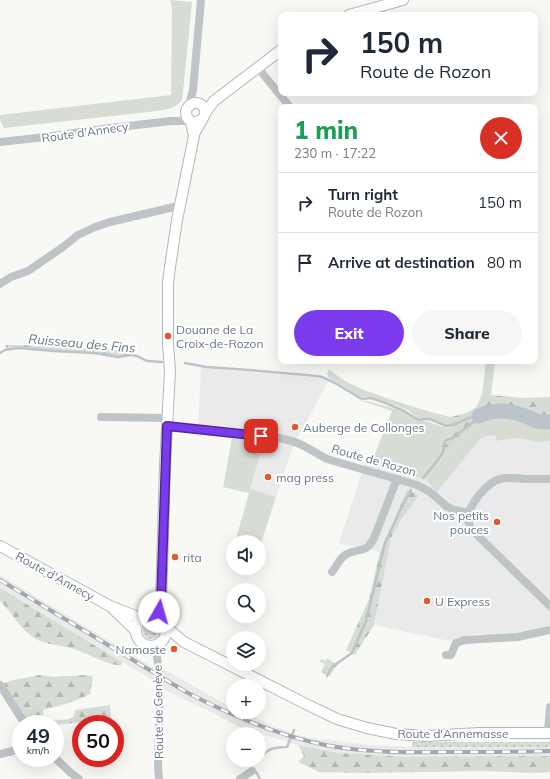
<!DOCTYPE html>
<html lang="en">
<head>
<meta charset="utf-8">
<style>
  body { margin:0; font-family:Mulish,sans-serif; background:#f6f6f7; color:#1f2937; height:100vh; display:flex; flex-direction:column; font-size:15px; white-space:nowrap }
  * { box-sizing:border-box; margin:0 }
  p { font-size:13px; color:#747a83 }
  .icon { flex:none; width:22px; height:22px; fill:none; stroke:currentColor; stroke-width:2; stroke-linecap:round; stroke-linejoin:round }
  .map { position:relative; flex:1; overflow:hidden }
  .details { position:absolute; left:278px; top:104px; width:260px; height:260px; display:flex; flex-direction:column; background:#fff; border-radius:8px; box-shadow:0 4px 16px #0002 }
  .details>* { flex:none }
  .hud { position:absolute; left:278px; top:12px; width:260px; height:84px; border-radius:8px; box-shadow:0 4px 16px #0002; background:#fff; color:#1f2937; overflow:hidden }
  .tools { position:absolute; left:226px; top:535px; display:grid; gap:8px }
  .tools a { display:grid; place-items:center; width:40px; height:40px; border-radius:50%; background:#fff; box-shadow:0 4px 16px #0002; font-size:20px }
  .speed { position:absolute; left:12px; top:715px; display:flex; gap:8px; font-size:20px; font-weight:700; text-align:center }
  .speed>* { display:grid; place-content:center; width:52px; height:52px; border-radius:50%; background:#fff; box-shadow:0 4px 16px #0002; line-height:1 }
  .speed small { font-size:10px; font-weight:400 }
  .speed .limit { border:6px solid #d22; background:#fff; color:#111 }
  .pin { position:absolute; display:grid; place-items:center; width:34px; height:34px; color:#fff; margin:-17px; border-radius:8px; box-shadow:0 2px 6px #0006 }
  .me { position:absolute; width:44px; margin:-22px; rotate:7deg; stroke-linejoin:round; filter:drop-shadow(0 0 3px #0008) }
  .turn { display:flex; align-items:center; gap:14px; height:84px; padding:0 16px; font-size:18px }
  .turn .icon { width:52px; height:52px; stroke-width:2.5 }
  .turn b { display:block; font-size:28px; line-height:34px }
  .round { display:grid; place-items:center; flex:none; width:42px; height:42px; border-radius:21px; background:#f6f6f7 }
  .headline { display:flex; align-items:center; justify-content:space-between; height:68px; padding:0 16px }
  h1 { font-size:24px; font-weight:800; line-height:30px; color:#1e9e55 }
  .cta { display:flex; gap:8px; margin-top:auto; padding:8px 16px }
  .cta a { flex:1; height:46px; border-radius:24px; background:#7c3aed; color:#fff; font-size:16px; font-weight:800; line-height:46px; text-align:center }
  .cta a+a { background:#f6f6f7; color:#1f2937 }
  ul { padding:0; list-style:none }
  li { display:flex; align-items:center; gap:12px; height:60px; padding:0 16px; border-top:1px solid #e0e1e3 }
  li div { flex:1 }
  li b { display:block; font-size:15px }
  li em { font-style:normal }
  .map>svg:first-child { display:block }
  .built { fill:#e9eae9 }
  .grass { fill:#d7ddd5 }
  .forest { fill:url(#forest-firs) }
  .garden { fill:url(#garden-dots) }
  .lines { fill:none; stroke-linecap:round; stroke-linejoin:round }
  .stream { stroke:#bbc4ca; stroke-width:2.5 }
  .river { stroke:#bbc4ca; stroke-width:15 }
  .major-casing { stroke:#b3b8bc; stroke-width:12 }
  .minor { stroke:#bfc4c7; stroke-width:8 }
  .major { stroke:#fff; stroke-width:10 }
  .rail-casing { stroke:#a1a8ad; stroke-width:4 }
  .rail { stroke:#fff; stroke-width:2.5; stroke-dasharray:8; stroke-linecap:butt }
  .route-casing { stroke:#51269a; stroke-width:10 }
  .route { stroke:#7c3aed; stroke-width:7 }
  .poi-dot { fill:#dd5b30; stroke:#fff; stroke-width:1.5 }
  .labels { text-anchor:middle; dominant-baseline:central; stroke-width:4; stroke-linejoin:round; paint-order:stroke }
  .street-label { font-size:12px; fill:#687885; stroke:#fff }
  .poi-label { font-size:12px; fill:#687885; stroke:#fff; text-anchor:start }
  .water-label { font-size:13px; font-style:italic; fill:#647881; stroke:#fff }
</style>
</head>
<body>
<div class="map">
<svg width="550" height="779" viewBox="0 0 550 779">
  <defs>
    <pattern id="forest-firs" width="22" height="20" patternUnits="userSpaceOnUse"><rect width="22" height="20" fill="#d7ddd5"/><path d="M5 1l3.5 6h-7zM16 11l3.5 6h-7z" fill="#b2b8b2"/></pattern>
    <pattern id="garden-dots" width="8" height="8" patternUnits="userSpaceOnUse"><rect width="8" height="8" fill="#d7ddd5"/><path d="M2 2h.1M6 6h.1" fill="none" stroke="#b2b8b2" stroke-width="1.8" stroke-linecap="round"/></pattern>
  </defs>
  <rect width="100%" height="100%" fill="#f8f8f5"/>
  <g class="built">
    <path d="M201 368 320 378 328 382 293 446 276 497 250 490 264 442 232 438 198 434Z"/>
    <path d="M487 435 496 436 497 441 516 438 540 442 550 441V628L518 634 489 635 475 634 450 641 374 625 391 538 402 518 407 512 419 495 407 490 380 552 339 543 365 463 426 480 437 492 480 439Z"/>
    <path d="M0 575 151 666 164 669 221 702 233 707V712H243L278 728 298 735 320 740 326 739 342 742 370 745 412 747H550V756L408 757 339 753 298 745 241 728 207 710 168 692 153 680 122 662 0 588Z"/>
  </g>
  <g class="grass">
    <path d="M170 0 192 2 183 92C183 93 182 98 182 99 178 110 159 110 149 112L4 128 0 120V115L171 95 172 7Z"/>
    <path d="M486 361H495L491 395 482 394Z"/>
    <path d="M329 369C346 385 370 392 392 400 412 406 431 413 451 417L447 426 429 418H418L409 411 398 406 372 397H361L328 377 327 375Z"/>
    <path d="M359 400 372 402 402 411 419 421H426L443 427 448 428 451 427 460 429 452 436 447 437 442 441 440 453 419 478 371 464 392 411Z"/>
    <path d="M486 419 550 424V441L540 442 516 438 496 441V436C489 435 485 435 480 439L437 492 426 480 444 456 472 429Z"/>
    <path d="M232 438 264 442 250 489 276 497 259 549V542H235L249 493 223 487Z"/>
  </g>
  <g class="forest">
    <path d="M6 345H21L126 351 128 355 118 357 94 353 54 351 18 348 5 350Z"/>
    <path d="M482 394 524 398 550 397V424L486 419 472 429 444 456 426 480 419 478 440 453 442 441 447 437 452 436 459 429 447 426 451 417C460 415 469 413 476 407 479 404 480 398 482 394Z"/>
    <path d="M407 490 419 495 407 512 402 518 391 538 374 625 355 655 346 650 369 599 380 552Z"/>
    <path d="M0 588 122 662 121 666C115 665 108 663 103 661 92 657 82 651 71 648 60 645 47 645 36 639 20 630 13 613 0 601Z"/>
    <path d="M327 658 337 665 330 676 321 672 325 664 320 662 321 659 326 661Z"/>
    <path d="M40 675 55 677 85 675 93 676 90 694C75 702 60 706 43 710L44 717 48 721 69 719 74 716 75 710 110 705 111 719 55 725 30 724 28 722 6 691 4 683 13 680Z"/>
    <path d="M298 745 339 753 408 757 550 756V772L534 773 483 771 361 773 319 772 298 762 304 756Z"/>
  </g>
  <g class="garden">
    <circle cx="151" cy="631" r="8"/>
    <rect x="412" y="742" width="138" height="5"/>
  </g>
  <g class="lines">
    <g class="stream">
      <path d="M0 353 5 350 18 348 54 351 94 353 118 357 131 355 137 356 147 361 162 362"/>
      <path d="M185 363 206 367 249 370 317 376 322 377 335 383 360 398 362 399 371 398 383 402 404 411 417 419 420 420 424 419H430L446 426 456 424 468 418 479 416"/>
      <path d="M423 478 434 465 443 452 445 442 446 440 453 438 472 423 478 417"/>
      <path d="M327 676 332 667 352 653 366 621 385 543 403 504 411 490"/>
      <path d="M259 758C271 747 272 748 287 747L294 730"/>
      <path d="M251 765 256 760"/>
      <path d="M256 772 260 779"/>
    </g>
    <path class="river" d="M479 416C494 409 510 410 525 416 529 417 533 420 537 421 541 422 546 422 550 422"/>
    <defs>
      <g id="major">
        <path d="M349 15 403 0"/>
        <path d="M205 113 214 101 281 50"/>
        <path d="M194 134C196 130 204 117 205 114 206 101 190 99 186 111 186 121 193 125 201 120"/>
        <path d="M0 546 110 606 143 619"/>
        <path d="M114 610 136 631"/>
        <circle cx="151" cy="631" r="15"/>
        <path d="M157 618 161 603 165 466 170 371 168 344V283L170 267 177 220 194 136 191 122"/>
        <path d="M165 626 184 642 306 704 337 719 367 728 396 734 426 736 479 733H550"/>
      </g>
    </defs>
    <use href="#major" class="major-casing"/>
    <g class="minor">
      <path d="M258 68 290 107"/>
      <path d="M189 105 193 90 201 0"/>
      <path d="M0 142 46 137 102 129 171 121H191"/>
      <path d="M0 284 11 277 28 271 63 247 78 235 95 227 110 222 174 207H180"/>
      <path d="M101 417 167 418"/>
      <path d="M167 426 274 437 292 441 302 445 327 459 417 485 430 492 446 506 454 510 469 513"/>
      <path d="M550 479C542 479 533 479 525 479 517 478 508 477 500 479 492 481 486 487 480 494 472 504 463 517 472 530L550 606"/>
      <path d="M332 572C336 567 340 557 347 554 360 547 365 555 374 538L397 479"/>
      <path d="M155 645 160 677V687L158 768 159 779"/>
      <path d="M446 655H451L456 643 465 640 518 637 550 630"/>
      <path d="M0 685 25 724"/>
      <path d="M548 733 550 707"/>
      <path d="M0 754 21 749"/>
      <path d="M55 758 71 773 79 779"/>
      <path d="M240 779 252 771"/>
    </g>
    <use href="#major" class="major"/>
    <defs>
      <path id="rail" d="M0 580 186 692C231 715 276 735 325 745 363 752 402 753 440 752 477 752 513 752 550 751"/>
    </defs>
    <use href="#rail" class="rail-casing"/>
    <use href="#rail" class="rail"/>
  </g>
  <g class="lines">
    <defs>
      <path id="route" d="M159 612 161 602 167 426 261 436"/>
    </defs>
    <use href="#route" class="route-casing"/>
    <use href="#route" class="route"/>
  </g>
  <g class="poi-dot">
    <circle cx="168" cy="336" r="4"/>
    <circle cx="295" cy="427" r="4"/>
    <circle cx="268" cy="477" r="4"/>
    <circle cx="497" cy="522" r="4"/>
    <circle cx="175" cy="557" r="4"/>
    <circle cx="427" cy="601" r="4"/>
    <circle cx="174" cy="649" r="4"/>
  </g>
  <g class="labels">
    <g class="street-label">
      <text transform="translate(85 132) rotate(-8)">Route d'Annecy</text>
      <text transform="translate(374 460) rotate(16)">Route de Rozon</text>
      <text transform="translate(55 576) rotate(29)">Route d'Annecy</text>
      <text transform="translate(158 712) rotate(-91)">Route de Genève</text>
      <text x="453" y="733">Route d'Annemasse</text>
    </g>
    <g class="poi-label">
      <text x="176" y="329">Douane de La<tspan x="176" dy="14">Croix-de-Rozon</tspan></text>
      <text x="303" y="427">Auberge de Collonges</text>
      <text x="276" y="477">mag press</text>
      <text x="489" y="515" text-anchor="end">Nos petits<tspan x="489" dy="14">pouces</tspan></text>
      <text x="183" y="557">rita</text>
      <text x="435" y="601">U Express</text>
      <text x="166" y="649" text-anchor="end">Namaste</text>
    </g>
    <g class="water-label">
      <text transform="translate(82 343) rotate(5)">Ruisseau des Fins</text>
    </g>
  </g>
</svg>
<div class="tools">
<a><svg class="icon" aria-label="sound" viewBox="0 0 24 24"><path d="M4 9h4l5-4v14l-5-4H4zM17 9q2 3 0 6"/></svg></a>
<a><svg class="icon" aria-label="search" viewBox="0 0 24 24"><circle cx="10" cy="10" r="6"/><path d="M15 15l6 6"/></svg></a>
<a><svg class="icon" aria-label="layers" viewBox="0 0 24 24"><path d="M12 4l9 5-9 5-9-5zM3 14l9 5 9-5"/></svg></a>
<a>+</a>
<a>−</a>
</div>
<div class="speed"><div>49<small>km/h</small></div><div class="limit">50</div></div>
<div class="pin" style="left:261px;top:436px;background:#d93025"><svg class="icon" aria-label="arrive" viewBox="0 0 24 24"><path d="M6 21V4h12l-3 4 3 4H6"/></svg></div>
<svg class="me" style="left:159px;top:612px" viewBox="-20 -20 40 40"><circle r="19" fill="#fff"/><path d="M0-13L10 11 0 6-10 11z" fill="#7c3aed"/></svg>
<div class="hud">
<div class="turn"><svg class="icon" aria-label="right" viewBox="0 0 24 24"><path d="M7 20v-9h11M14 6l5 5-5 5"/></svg><div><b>150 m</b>Route de Rozon</div></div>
</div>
<section class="details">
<div class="headline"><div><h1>1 min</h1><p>230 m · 17:22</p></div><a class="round" style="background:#d93025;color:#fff"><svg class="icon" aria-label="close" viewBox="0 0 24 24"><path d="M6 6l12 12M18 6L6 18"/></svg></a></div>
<ul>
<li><svg class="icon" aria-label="right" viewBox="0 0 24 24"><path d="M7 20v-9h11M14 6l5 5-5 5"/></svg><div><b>Turn right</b><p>Route de Rozon</p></div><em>150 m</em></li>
<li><svg class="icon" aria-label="arrive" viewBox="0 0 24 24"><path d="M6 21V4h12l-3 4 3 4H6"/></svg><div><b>Arrive at destination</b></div><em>80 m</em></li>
</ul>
<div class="cta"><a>Exit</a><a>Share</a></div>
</section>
</div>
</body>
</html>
